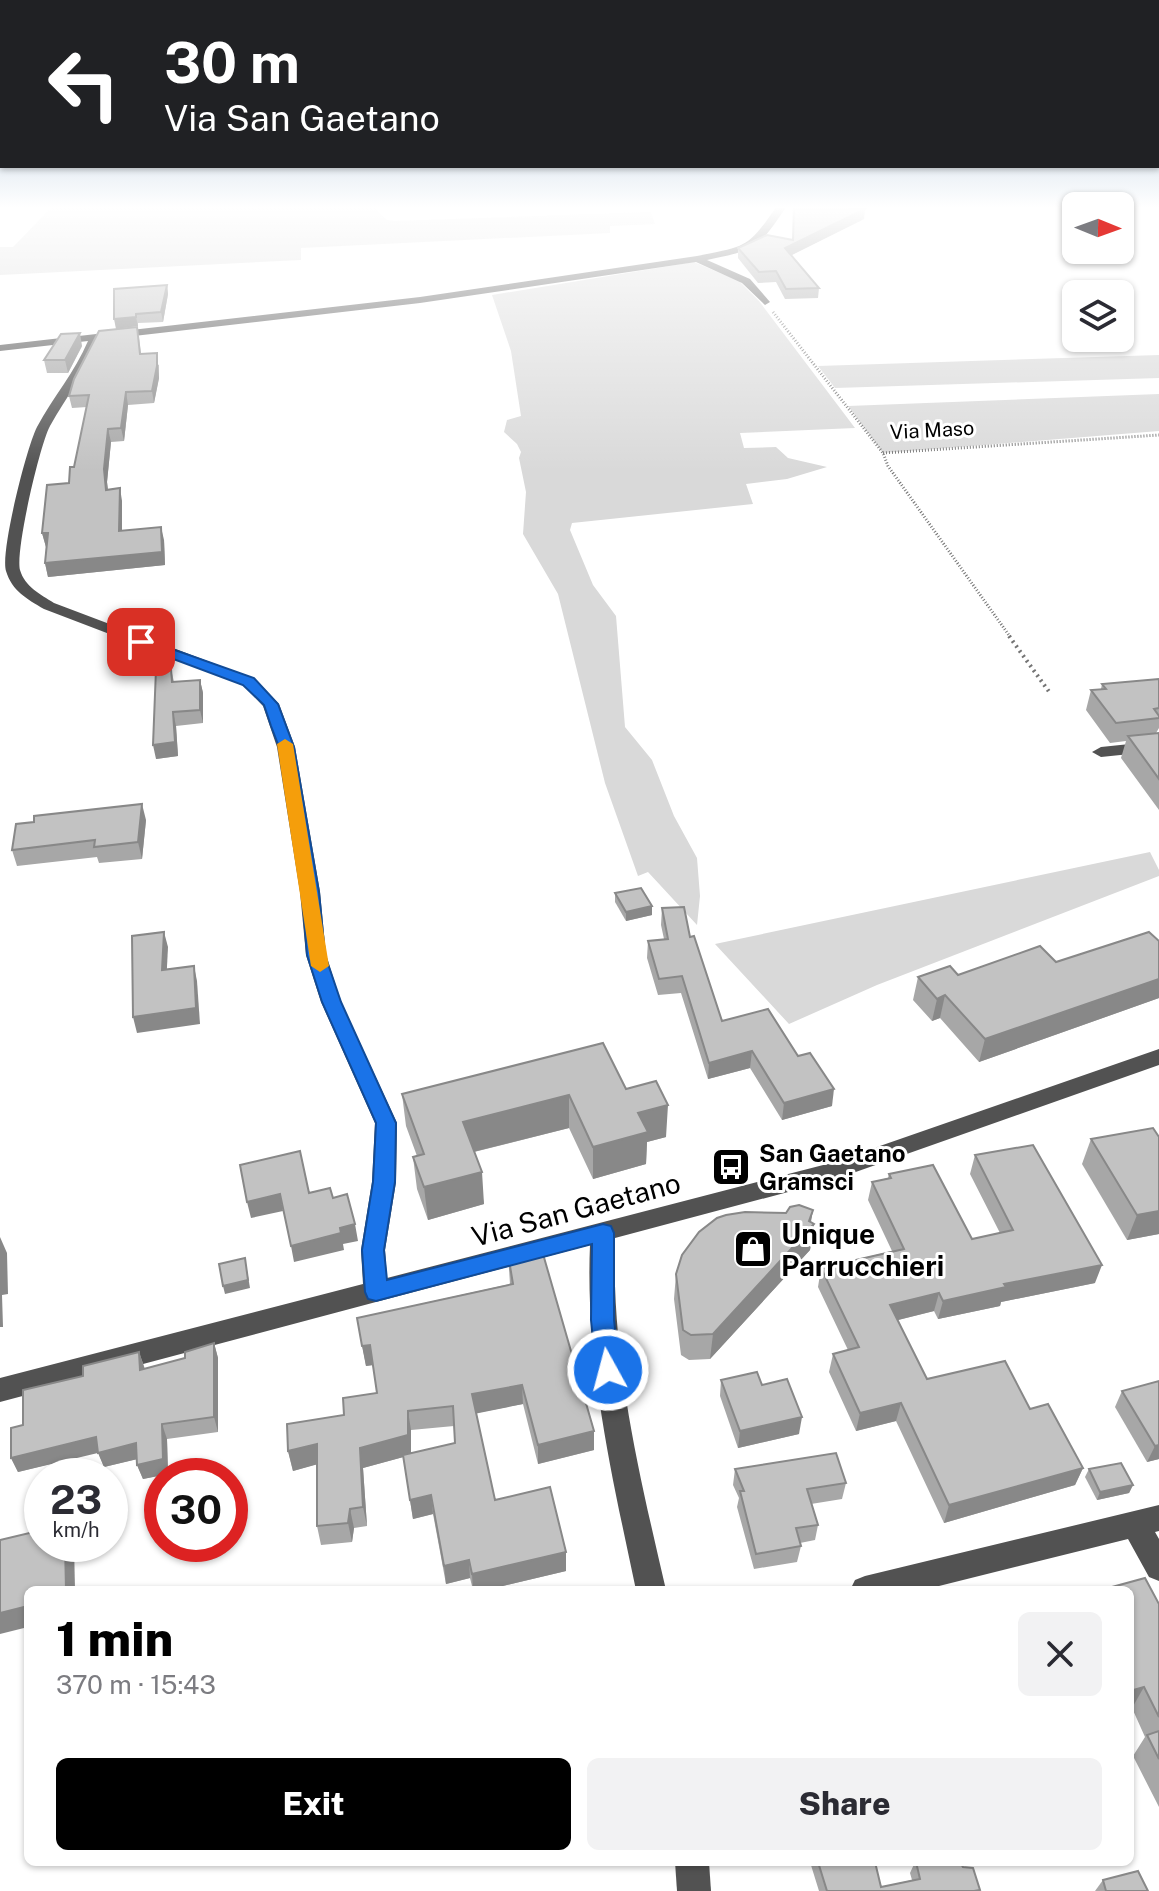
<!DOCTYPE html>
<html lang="en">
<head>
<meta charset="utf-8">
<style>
  body { margin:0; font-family:"Public Sans",sans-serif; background:#f2f2f3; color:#2b2b33; height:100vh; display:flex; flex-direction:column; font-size:30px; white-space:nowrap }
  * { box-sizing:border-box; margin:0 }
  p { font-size:26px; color:#7c7c81 }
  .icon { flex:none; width:44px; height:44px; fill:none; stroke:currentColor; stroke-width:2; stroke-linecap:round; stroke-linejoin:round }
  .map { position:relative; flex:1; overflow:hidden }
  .drawer { position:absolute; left:24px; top:1586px; width:1110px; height:280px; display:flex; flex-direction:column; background:#fff; border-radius:12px; box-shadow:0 2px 6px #0004 }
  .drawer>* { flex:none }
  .guide { position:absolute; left:0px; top:0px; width:1160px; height:168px; box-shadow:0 2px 6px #0004; background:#202124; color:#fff; overflow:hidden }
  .needle { width:52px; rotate:91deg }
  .buttons { position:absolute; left:1062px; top:192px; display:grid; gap:16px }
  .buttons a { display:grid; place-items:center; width:72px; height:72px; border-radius:12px; background:#fff; box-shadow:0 2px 6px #0004; font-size:40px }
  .speed { position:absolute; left:24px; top:1458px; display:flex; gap:16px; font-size:40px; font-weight:700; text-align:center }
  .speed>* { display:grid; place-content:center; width:104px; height:104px; border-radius:50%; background:#fff; box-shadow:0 2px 6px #0004; line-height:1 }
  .speed small { font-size:20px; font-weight:400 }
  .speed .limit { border:12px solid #d22; background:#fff; color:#111 }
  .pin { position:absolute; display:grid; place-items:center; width:68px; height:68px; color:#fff; margin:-34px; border-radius:16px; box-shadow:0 4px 12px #0006 }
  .me { position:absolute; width:88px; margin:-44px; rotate:353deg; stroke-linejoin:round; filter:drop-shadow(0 0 6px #0008) }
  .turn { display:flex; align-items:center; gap:28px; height:168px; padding:0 32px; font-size:36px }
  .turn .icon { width:104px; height:104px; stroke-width:2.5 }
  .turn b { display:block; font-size:56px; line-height:68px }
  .round { display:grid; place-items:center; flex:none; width:84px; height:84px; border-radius:12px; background:#f2f2f3 }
  .head { display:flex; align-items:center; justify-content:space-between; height:136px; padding:0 32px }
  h1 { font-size:48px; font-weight:800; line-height:60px; color:#000 }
  .button { display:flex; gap:16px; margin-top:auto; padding:16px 32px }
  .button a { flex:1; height:92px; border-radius:12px; background:#000; color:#fff; font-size:32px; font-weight:800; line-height:92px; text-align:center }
  .button a+a { background:#f2f2f3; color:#2b2b33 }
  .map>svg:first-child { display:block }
  .green { fill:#d9d9d9 }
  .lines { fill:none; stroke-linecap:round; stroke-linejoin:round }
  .path-far1 { stroke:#747474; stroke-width:3; stroke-dasharray:1 2; stroke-linecap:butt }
  .path { stroke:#747474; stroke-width:4; stroke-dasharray:2 4; stroke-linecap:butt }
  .minor { fill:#525252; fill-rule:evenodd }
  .wall { fill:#a7a7a7; fill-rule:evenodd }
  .shaded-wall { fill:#888 }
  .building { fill:#c2c2c2; stroke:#888; stroke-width:2 }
  .route { fill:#1a73e8; stroke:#114b97; stroke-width:2 }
  .slow { fill:#f59e0b }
  .labels { text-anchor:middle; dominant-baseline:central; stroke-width:6; stroke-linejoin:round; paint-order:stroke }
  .far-street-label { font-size:20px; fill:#000; stroke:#fff }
  .poi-label { font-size:24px; font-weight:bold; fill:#000; stroke:#fff; text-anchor:start }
  .near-street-label { font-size:28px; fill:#000; stroke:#fff }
  .near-poi-label { font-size:28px; font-weight:bold; fill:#000; stroke:#fff; text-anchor:start }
</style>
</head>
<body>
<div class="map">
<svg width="1159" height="1891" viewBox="0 0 1159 1891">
  <rect width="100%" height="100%" fill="#fff"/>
  <g class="green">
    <path d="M53 206H378V212L387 220 394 221 651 212 655 224 610 226V233L301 248V260L0 275V247H13Z"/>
    <path d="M694 262 739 281 759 301 855 428 740 433 744 448 776 447 788 458 827 467 787 479 746 484 753 504 572 523 570 530 593 585 616 616 625 727 652 760 674 816 697 858 700 896 697 925 648 872 638 876 605 783 558 594 523 534 526 492 519 458 521 452 517 444 504 432 507 420 521 416 511 351 492 295Z"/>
    <path d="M1159 355V378L835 388 818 366Z"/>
    <path d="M1159 394V431L883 453 848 406Z"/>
    <path d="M1150 852 1159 870V876L877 985 789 1024 715 944Z"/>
  </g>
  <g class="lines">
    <g class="path-far1">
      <path d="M773 312 883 453 888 466 1011 638"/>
      <path d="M883 453 1159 435"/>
    </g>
    <path class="path" d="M1009 636 1050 693"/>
    <g class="minor">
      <path d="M777 206H787C757 249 759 249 707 260L750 279 770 302 765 305 742 283 696 262 420 303 99 340C87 371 66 397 50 426 40 444 15 551 20 570 25 587 40 594 54 603L255 679 279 704 295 747 320 892 326 955 341 1002 397 1123 396 1182 385 1250 387 1278 831 1163 1159 1049V1065L833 1180 615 1238C611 1359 639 1473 666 1590H636C612 1476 585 1362 590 1245L0 1402V1378L363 1284 361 1250 372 1182 375 1123 321 1002 306 955 300 892 277 747 263 706 243 685 44 609C27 599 12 591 6 571 0 552 27 446 37 427 53 397 75 372 88 341L0 351V345L420 297 697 256C747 246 747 249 777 206Z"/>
      <path d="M1159 741V751L1101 757 1092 752 1101 747Z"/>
      <path d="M1159 1505V1531L1155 1532 1159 1539V1581L1149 1577 1128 1539 923 1590H850L855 1580 865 1576Z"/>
      <path d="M675 1862H709L711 1891H677Z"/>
    </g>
  </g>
  <g class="wall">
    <path d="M864 219 791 255 819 288 818 298 785 299 776 282 758 283 738 258V248L792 240Z"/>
    <path d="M167 285 168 294 163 322 138 323V326L116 329Z"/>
    <path d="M139 338 141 354 159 365V378L154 403 128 405 124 441 111 442 107 482 108 489 122 501V530L164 540 165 565 48 577 45 563 46 547 42 533 69 483 74 467 87 407 72 408 69 396Z"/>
    <path d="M82 346 68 373H47L44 360Z"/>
    <path d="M171 669 174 682 200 680 203 693V723L176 726 178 756 156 759Z"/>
    <path d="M1159 679V728L1156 733H1159V810L1121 758 1126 741 1110 743 1086 710 1091 690 1101 689 1102 684Z"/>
    <path d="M146 820 142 859 99 863 97 857 17 866 12 850Z"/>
    <path d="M615 893 652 906V915L626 921 615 902Z"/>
    <path d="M662 908 690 937 722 1021 832 1106 782 1120 750 1068 708 1079 681 993 658 995 647 958 648 941 664 939 661 925Z"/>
    <path d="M1159 941V998L979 1062 940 1018 932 1021 913 1000 918 977 958 975 1056 962Z"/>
    <path d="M626 1089 666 1137 647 1142 646 1164 593 1179 569 1128 474 1152 484 1204 428 1220 417 1189 413 1157 417 1156 406 1126 402 1094Z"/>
    <path d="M1159 1137V1234L1127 1240 1082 1164 1091 1139Z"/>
    <path d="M975 1155 1095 1283 1001 1302 1000 1306 938 1319 934 1311 898 1320 927 1379 1030 1409 1083 1468 1075 1485 944 1523 896 1421 856 1431 829 1372 833 1354 848 1350 818 1287 821 1268 892 1251 868 1200 872 1182 888 1178 889 1174 972 1239 1000 1233 970 1174Z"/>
    <path d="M813 1210 811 1222 814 1224 810 1250 710 1359 689 1360 681 1355 674 1299 676 1274 786 1213Z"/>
    <path d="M508 1254 594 1450 538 1464 523 1404 476 1413 495 1500 566 1552V1571L486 1590H473L470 1578 446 1584 433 1514 413 1519 403 1457 363 1468 367 1526 354 1528 352 1542 321 1545 317 1526V1464L293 1471 288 1451 377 1393 373 1365 366 1366 357 1318 510 1284ZM454 1426 455 1443 411 1453V1430Z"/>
    <path d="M214 1343 218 1358V1432L167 1439 168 1474 143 1479 137 1465V1459L104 1467 98 1452 18 1472 11 1458 23 1425 139 1352 145 1369 185 1358Z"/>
    <path d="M721 1380 762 1385 799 1434 738 1448 720 1396Z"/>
    <path d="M1159 1381V1459L1147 1462 1115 1407 1122 1391Z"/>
    <path d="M735 1469 846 1483 842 1499 811 1504 818 1525 815 1540 800 1543 801 1546 797 1562 754 1569 737 1507 739 1498 733 1485Z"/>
    <path d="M1089 1469 1133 1485 1129 1493 1097 1500 1085 1477Z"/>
    <path d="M1130 1590 1159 1604V1807L1133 1756 1145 1737 1132 1708 1130 1709Z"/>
    <path d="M810 1862H875L881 1887 912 1880 910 1873 915 1862H960L980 1890V1891H819Z"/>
    <path d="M1103 1880 1148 1891H1095Z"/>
  </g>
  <g class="shaded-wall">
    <path d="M865 209 864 219 784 259 785 248Z"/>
    <path d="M167 285 168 294 163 322 161 312Z"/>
    <path d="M136 317 138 326 116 329 114 319Z"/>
    <path d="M80 333 82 346 68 373 65 360Z"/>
    <path d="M157 353 159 378 154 403 152 391Z"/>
    <path d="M126 392 128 405 124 441 121 428Z"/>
    <path d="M108 429 111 442 107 482 109 503 104 469Z"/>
    <path d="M120 488 122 501V544L119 531Z"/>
    <path d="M161 527 164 540 165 565 48 577 45 563Z"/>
    <path d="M42 533H48L51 546 46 547Z"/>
    <path d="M200 680 203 693V723L200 710Z"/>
    <path d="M173 712 176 726 178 756 156 759 153 745Z"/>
    <path d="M142 804 146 820 142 859 138 842Z"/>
    <path d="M652 906V915L626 921V912Z"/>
    <path d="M164 932 168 947 166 986 162 970Z"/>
    <path d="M194 966 197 981 200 1024 137 1033 133 1017Z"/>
    <path d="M1159 979V998L979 1062 985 1039Z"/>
    <path d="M945 995 940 1018 932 1021 937 999Z"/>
    <path d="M752 1051 750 1068 708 1079 709 1063Z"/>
    <path d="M834 1089 832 1106 782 1120 784 1103Z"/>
    <path d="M569 1095V1128L465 1154 463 1122Z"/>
    <path d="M668 1105 666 1137 647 1142 646 1164 593 1179V1147L638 1113Z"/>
    <path d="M482 1172 484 1204 428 1220 424 1187Z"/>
    <path d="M280 1194 283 1211 251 1218 247 1202Z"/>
    <path d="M813 1210 809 1230 814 1224 810 1250 710 1359 713 1334 809 1221Z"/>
    <path d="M1159 1211V1234L1127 1240 1137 1215Z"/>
    <path d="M355 1224 358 1241 343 1244 344 1250 294 1262 291 1246 340 1228Z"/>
    <path d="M0 1237 7 1253 8 1294 2 1295 3 1327H0Z"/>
    <path d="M245 1258 250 1288 225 1294 223 1286Z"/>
    <path d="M1102 1265 1095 1283 1001 1302 1000 1306 938 1319 943 1301 1004 1284Z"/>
    <path d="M939 1293 934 1311 886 1323 890 1305Z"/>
    <path d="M214 1343 218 1358V1432L214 1417Z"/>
    <path d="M370 1345 373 1365 366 1366 362 1346Z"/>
    <path d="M139 1352 144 1367 145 1385 140 1370Z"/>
    <path d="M522 1385 523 1404 474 1414 472 1394Z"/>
    <path d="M901 1403 896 1421 856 1431 860 1413Z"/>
    <path d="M408 1411 411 1430V1455L363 1468 367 1526 363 1507 360 1448Z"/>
    <path d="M802 1417 799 1434 738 1448 740 1431Z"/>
    <path d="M162 1424 167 1439 168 1474 143 1479 137 1465Z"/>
    <path d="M594 1431V1450L538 1464V1445Z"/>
    <path d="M96 1437 102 1452 18 1472 11 1458Z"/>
    <path d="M136 1443 142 1458 104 1467 98 1453Z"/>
    <path d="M317 1444 322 1463 293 1471 288 1451Z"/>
    <path d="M1159 1445V1459L1147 1462 1155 1446Z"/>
    <path d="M1083 1468 1075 1485 944 1523 949 1505Z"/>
    <path d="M1133 1485 1129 1493 1097 1500 1100 1492Z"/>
    <path d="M431 1495 433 1514 413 1519 410 1500Z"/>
    <path d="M350 1509 354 1528 352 1542 348 1523Z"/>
    <path d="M65 1544H74L75 1590H66Z"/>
    <path d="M566 1552V1571L486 1590H473L472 1574Z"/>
    <path d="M469 1560 470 1578 446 1584 444 1566Z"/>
    <path d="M28 1606V1627L0 1634V1613Z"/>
    <path d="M1144 1687 1132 1708 1130 1709V1691Z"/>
  </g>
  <g class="building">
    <path d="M794 206H825L865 209 785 248 819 288 786 289 776 271 759 272 738 248 767 235 793 240Z"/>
    <path d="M167 285 161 312 136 314V317L114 319V289Z"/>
    <path d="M137 327 140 354 157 353V366L152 391 126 392 121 428 108 429 104 469 106 490 120 488 119 531 161 527 162 552 45 563 48 533H42L47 485 69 483 70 467H74L89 395 69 396 74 379 99 331Z"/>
    <path d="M80 333 65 360H44L61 334Z"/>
    <path d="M156 669H171L172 682 200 680V710L173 712 175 742 153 745Z"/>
    <path d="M1159 679V708L1154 709 1159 716V718L1116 723 1091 690 1106 689 1102 684Z"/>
    <path d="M1159 733V779L1128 736Z"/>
    <path d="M142 804 138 842 94 847 95 840 12 850 16 824 34 822V816Z"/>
    <path d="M641 888 652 906 626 912 615 893Z"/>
    <path d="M684 907 690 937 694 936 722 1021 768 1009 798 1056 810 1053 834 1089 784 1103 752 1051 709 1063 682 976 659 979 648 941 668 939 662 908Z"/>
    <path d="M164 932 162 970 194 966 196 1008 133 1017 132 936Z"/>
    <path d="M1149 932 1159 941V979L985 1039 945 995 937 999 918 977 950 966 958 975 1040 946 1056 962Z"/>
    <path d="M603 1043 626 1089 656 1081 668 1105 638 1113 648 1132 593 1147 569 1095 463 1122 482 1172 424 1187 413 1157 424 1154 402 1094Z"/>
    <path d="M1153 1128 1159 1137V1211L1137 1215 1091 1139Z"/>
    <path d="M1033 1145 1102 1265 1004 1284 1006 1287 943 1301 939 1293 890 1305 927 1379 1005 1361 1030 1409 1048 1404 1083 1468 949 1505 901 1403 860 1413 833 1354 859 1347 821 1268 904 1249 872 1182 891 1178 889 1174 933 1165 972 1239 1013 1230 975 1155Z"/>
    <path d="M300 1151 309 1193 330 1188 333 1198 347 1194 355 1224 340 1228 341 1233 291 1246 280 1194 247 1202 240 1165Z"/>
    <path d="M799 1205 813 1210 809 1221 814 1224 713 1334 691 1335 683 1330 676 1274 682 1255 699 1232 717 1218 726 1215 745 1212 786 1213 790 1207Z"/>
    <path d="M541 1247 594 1431 538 1445 522 1385 472 1394 495 1500 550 1487 566 1552 472 1574 469 1560 444 1566 431 1495 410 1500 403 1455 455 1443 453 1406 408 1411V1435L360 1448 363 1507 350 1509 348 1523 317 1526V1444L288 1451 287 1424 344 1415 343 1398 377 1393 370 1345 362 1346 357 1318 513 1284 508 1254Z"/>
    <path d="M245 1258 248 1280 223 1286 219 1264Z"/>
    <path d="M214 1343V1417L162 1424 163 1459 137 1465 136 1443 98 1453 96 1437 11 1458V1428L23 1425V1390L83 1376V1366L139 1352 140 1370 185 1358V1352Z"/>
    <path d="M757 1372 762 1385 787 1379 802 1417 740 1431 721 1380Z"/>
    <path d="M1159 1381V1445L1155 1446 1122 1391Z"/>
    <path d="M836 1453 846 1483 807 1489 818 1525 796 1528 801 1546 756 1554 740 1491H744L735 1469Z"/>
    <path d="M1121 1463 1133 1485 1100 1492 1089 1469Z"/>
    <path d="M42 1530V1544H65L66 1590H28V1606L0 1613V1540Z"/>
    <path d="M1145 1578 1159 1604V1717L1144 1687 1130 1691V1590H1101Z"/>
    <path d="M1159 1731V1759L1147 1735Z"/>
    <path d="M818 1862H875L881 1887 920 1879 916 1862H960L963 1867 973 1868 980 1890 974 1891H827Z"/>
    <path d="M1138 1871 1148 1891H1106L1103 1880Z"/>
  </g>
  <linearGradient id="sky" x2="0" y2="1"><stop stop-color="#8baccb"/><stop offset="0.44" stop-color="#fff"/><stop offset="1" stop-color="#fff" stop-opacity="0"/></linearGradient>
  <rect width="1159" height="471" fill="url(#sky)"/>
  <path class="route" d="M141 638 254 678 278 704 294 747 319 892 325 955 341 1002 396 1123 395 1182 384 1250 387 1280 603 1224 611 1226 614 1233V1320L620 1370 617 1378 608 1381 600 1378 596 1370 591 1320 592 1244 376 1301 368 1299 365 1292 362 1250 373 1182 376 1123 322 1002 307 955 302 892 286 787 279 747 271 726 264 705 243 685 136 645V639Z"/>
  <path class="slow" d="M285 739 293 744 329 966 320 972 311 966 277 744Z"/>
  <defs>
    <symbol id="bus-square" viewBox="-11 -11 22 22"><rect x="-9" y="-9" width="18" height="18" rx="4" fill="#000" stroke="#fff"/><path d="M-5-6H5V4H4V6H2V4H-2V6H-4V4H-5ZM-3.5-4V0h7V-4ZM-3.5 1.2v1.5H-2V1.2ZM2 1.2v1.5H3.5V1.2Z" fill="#fff"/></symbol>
    <symbol id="shop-square" viewBox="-11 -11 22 22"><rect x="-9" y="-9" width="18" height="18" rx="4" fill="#000" stroke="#fff"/><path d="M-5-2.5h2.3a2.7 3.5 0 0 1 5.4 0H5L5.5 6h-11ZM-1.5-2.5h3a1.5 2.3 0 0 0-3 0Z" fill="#fff"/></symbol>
  </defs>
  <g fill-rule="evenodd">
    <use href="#bus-square" x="709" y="1145" width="44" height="44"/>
    <use href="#shop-square" x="731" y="1227" width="44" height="44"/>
  </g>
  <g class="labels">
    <g class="far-street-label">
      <text transform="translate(932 430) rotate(-3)">Via Maso</text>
    </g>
    <g class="poi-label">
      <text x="759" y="1153">San Gaetano<tspan x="759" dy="28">Gramsci</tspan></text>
    </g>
    <g class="near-street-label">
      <text transform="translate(576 1209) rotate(-15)">Via San Gaetano</text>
    </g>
    <g class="near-poi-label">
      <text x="781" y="1233">Unique<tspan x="781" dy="32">Parrucchieri</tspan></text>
    </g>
  </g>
</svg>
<div class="buttons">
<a><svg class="needle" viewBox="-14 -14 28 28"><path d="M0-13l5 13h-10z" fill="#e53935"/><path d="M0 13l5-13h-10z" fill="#7c7c81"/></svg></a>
<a><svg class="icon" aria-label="layers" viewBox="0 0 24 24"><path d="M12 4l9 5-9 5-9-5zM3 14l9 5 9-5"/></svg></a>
</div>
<div class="speed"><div>23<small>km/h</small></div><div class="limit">30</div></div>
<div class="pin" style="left:141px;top:642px;background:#d93025"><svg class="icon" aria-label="arrive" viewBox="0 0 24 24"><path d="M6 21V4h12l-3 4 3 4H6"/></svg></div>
<svg class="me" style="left:608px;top:1370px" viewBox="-20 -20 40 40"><circle r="17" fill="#1a73e8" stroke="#fff" stroke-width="3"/><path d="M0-11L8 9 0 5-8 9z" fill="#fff"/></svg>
<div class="guide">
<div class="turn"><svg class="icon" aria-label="left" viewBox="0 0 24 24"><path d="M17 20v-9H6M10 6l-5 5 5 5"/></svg><div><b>30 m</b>Via San Gaetano</div></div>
</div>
<section class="drawer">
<div class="head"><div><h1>1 min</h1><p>370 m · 15:43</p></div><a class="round"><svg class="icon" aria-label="close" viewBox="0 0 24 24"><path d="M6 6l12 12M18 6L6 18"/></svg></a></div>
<div class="button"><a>Exit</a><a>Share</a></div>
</section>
</div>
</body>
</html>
